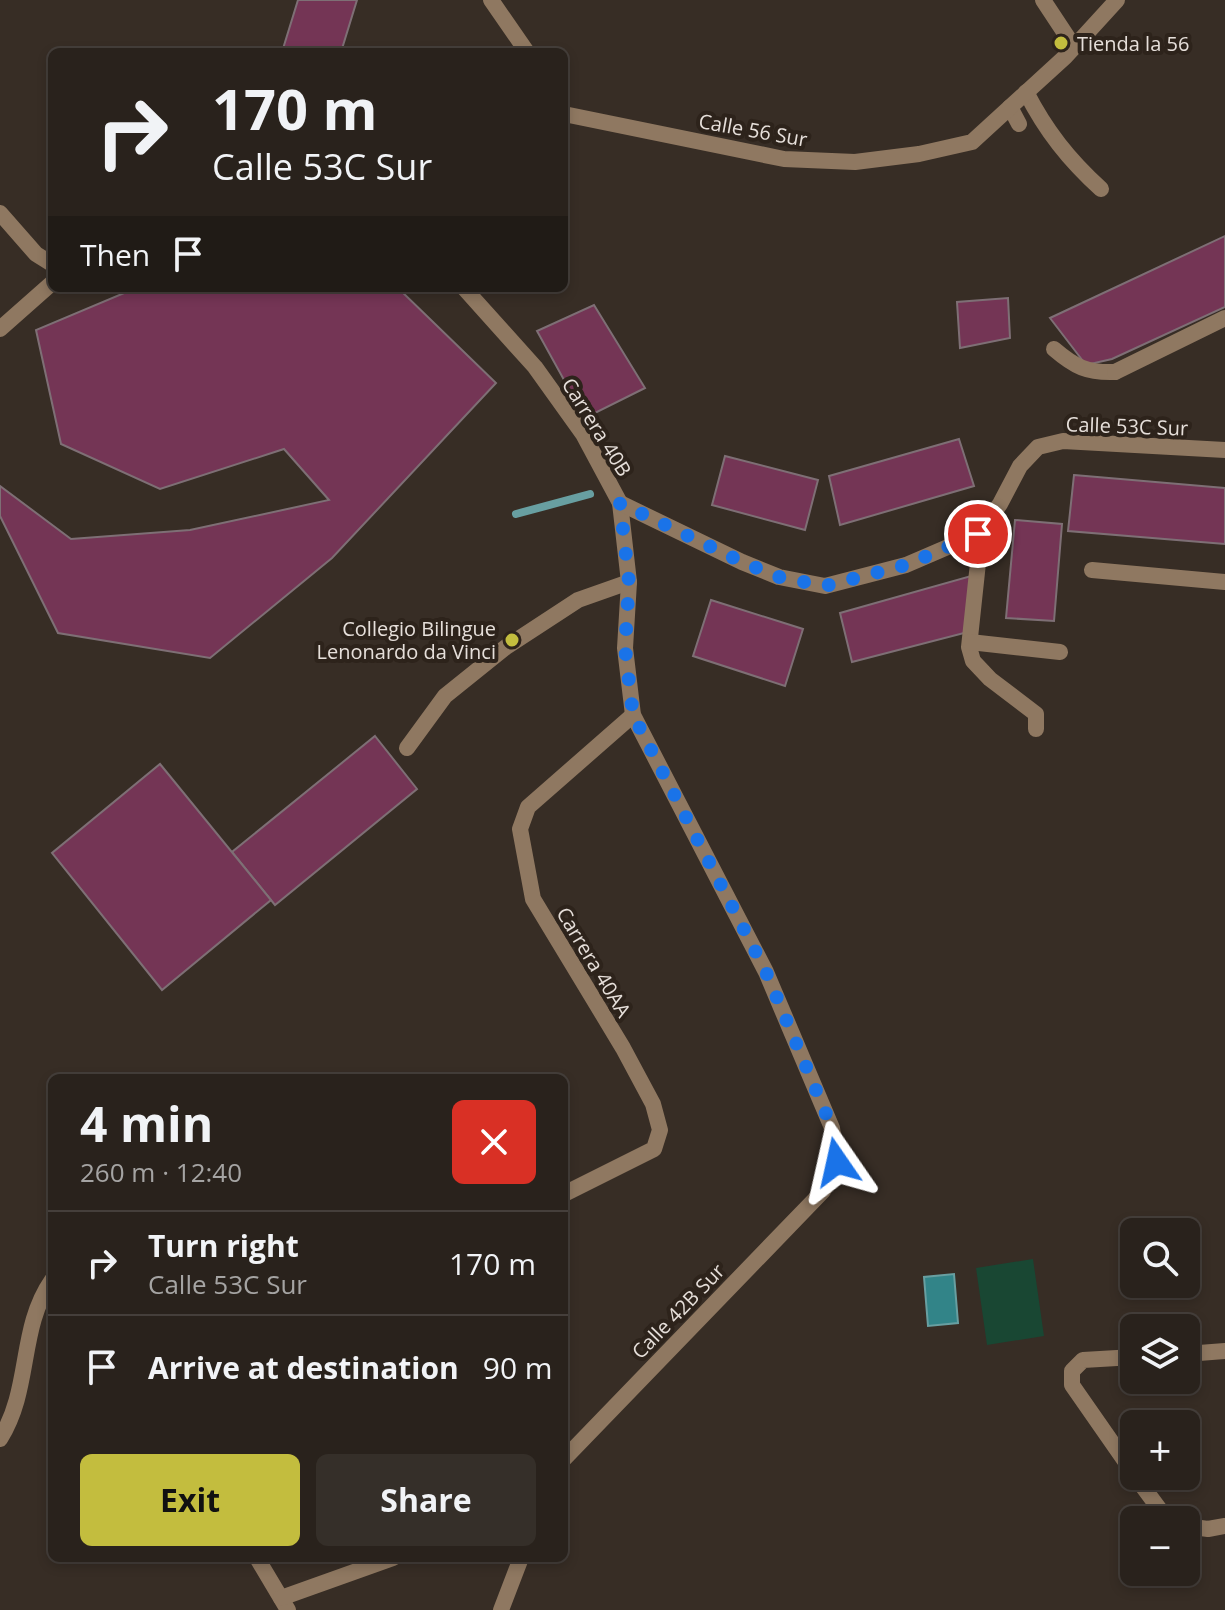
<!DOCTYPE html>
<html lang="en">
<head>
<meta charset="utf-8">
<style>
  body { margin:0; font-family:"Open Sans",sans-serif; background:#352f29; color:#f1f3f6; height:100vh; display:flex; flex-direction:column; font-size:30px; white-space:nowrap }
  * { box-sizing:border-box; margin:0 }
  p { font-size:26px; color:#a5a4a3 }
  .icon { flex:none; width:44px; height:44px; fill:none; stroke:currentColor; stroke-width:2; stroke-linecap:round; stroke-linejoin:round }
  .map { position:relative; flex:1; overflow:hidden }
  .side { position:absolute; left:48px; top:1074px; width:520px; height:488px; display:flex; flex-direction:column; background:#29221c; border-radius:12px; box-shadow:0 4px 12px #0003,0 0 0 2px #453f3b }
  .side>* { flex:none }
  .hud { position:absolute; left:48px; top:48px; width:520px; height:244px; border-radius:12px; box-shadow:0 4px 12px #0003,0 0 0 2px #453f3b; background:#29221c; color:#f1f3f6; overflow:hidden }
  .fabs { position:absolute; left:1120px; top:1218px; display:grid; gap:16px }
  .fabs a { display:grid; place-items:center; width:80px; height:80px; border-radius:12px; background:#29221c; box-shadow:0 4px 12px #0003,0 0 0 2px #453f3b; font-size:40px }
  .pin { position:absolute; display:grid; place-items:center; width:68px; height:68px; color:#fff; margin:-34px; border:4px solid #fff; border-radius:50%; box-shadow:0 2px 8px #0007 }
  .me { position:absolute; width:88px; margin:-44px; rotate:349deg; stroke-linejoin:round; filter:drop-shadow(0 0 6px #0008) }
  .turn { display:flex; align-items:center; gap:28px; height:168px; padding:0 32px; font-size:36px }
  .turn .icon { width:104px; height:104px; stroke-width:2.5 }
  .turn b { display:block; font-size:56px; line-height:68px }
  .then { display:flex; align-items:center; height:76px; padding:0 32px; background:#0003; gap:16px; font-size:30px }
  .round { display:grid; place-items:center; flex:none; width:84px; height:84px; border-radius:12px; background:#352f29 }
  .summary { display:flex; align-items:center; justify-content:space-between; height:136px; padding:0 32px }
  h1 { font-size:48px; font-weight:700; line-height:60px }
  .primary-button { display:flex; gap:16px; margin-top:auto; padding:16px 32px }
  .primary-button a { flex:1; height:92px; border-radius:12px; background:#c3bd3e; color:#111; font-size:32px; font-weight:700; line-height:92px; text-align:center }
  .primary-button a+a { background:#352f29; color:#f1f3f6 }
  ul { padding:0; list-style:none }
  li { display:flex; align-items:center; gap:24px; height:104px; padding:0 32px; border-top:2px solid #453f3b }
  li div { flex:1 }
  li b { display:block; font-size:30px }
  li em { font-style:normal }
  .map>svg:first-child { display:block }
  .green { fill:#194733 }
  .water { fill:#328488; stroke:#689fa1; stroke-width:2 }
  .lines { fill:none; stroke-linecap:round; stroke-linejoin:round }
  .stream { stroke:#689fa1; stroke-width:8 }
  .building { fill:#743555; stroke:#7e6f75; stroke-width:2 }
  .service { stroke:#8f7861; stroke-width:16 }
  .minor { stroke:#8f7861; stroke-width:16 }
  .route { stroke:#1a73e8; stroke-width:14; stroke-dasharray:0 25.2 }
  .poi-dot { fill:#c3bd3e; stroke:#2d231b; stroke-width:3 }
  .labels { text-anchor:middle; dominant-baseline:central; stroke-width:8; stroke-linejoin:round; paint-order:stroke }
  .poi-label { font-size:20px; fill:#e6dfda; stroke:#2d231b; text-anchor:start }
  .street-label { font-size:20px; fill:#e6dfda; stroke:#2d231b }
</style>
</head>
<body>
<div class="map">
<svg width="1225" height="1610" viewBox="0 0 1225 1610">
  <rect width="100%" height="100%" fill="#372d25"/>
  <path class="green" d="M1033 1259 1044 1336 987 1345 976 1268Z"/>
  <path class="water" d="M954 1274 958 1323 928 1326 924 1277Z"/>
  <g class="lines">
    <path class="stream" d="M516 514 590 494"/>
  </g>
  <g class="building">
    <path d="M298 0H357L341 52H282Z"/>
    <path d="M1225 236V307L1112 359 1086 365 1050 318Z"/>
    <path d="M136 288H398L496 383 332 558 210 658 58 633 0 516V486L71 539 190 530 329 500 284 449 160 489 61 444 36 330Z"/>
    <path d="M1008 298 1010 338 960 348 957 302Z"/>
    <path d="M594 305 645 388 585 418 537 331Z"/>
    <path d="M959 439 974 486 840 525 829 476Z"/>
    <path d="M725 456 818 480 805 530 712 505Z"/>
    <path d="M1074 475 1225 488V544L1068 531Z"/>
    <path d="M1015 520 1062 524 1054 621 1006 618Z"/>
    <path d="M971 576 968 632 852 662 840 613Z"/>
    <path d="M711 600 803 629 785 686 693 656Z"/>
    <path d="M375 736 417 789 275 905 232 852Z"/>
    <path d="M160 764 271 900 162 990 52 853Z"/>
  </g>
  <g class="lines">
    <g class="service">
      <path d="M491 0 527 52"/>
      <path d="M1026 92C1046 131 1069 160 1101 189"/>
      <path d="M1010 107 1019 124"/>
      <path d="M1054 349C1075 367 1087 373 1115 372"/>
      <path d="M992 516 978 563 969 647 973 661 990 679 1036 714V729"/>
      <path d="M1092 570 1225 582"/>
      <path d="M970 642 1060 652"/>
      <path d="M407 748 445 696 506 647 578 600 629 582"/>
    </g>
    <g class="minor">
      <path d="M1043 0 1074 47"/>
      <path d="M564 114 784 159 855 162 919 154 972 142 1065 57 1117 0"/>
      <path d="M0 213 36 254 52 264"/>
      <path d="M464 288 535 367 583 434 620 503 629 582 625 648 633 715 766 972 832 1128 837 1162 823 1191 564 1459"/>
      <path d="M0 329 52 283"/>
      <path d="M1115 372 1225 318"/>
      <path d="M620 503 742 562 779 577 825 586 906 565 978 534 1000 504 1020 466 1038 447 1063 441 1225 450"/>
      <path d="M564 1194 654 1149 660 1130 653 1104 623 1048 533 899 520 829 528 807 633 715"/>
      <path d="M1186 1354 1225 1351"/>
      <path d="M1134 1357 1083 1360 1072 1371V1385L1134 1474"/>
      <path d="M0 1439C32 1388 18 1329 52 1280"/>
      <path d="M1135 1476 1166 1518 1171 1520"/>
      <path d="M1186 1526 1208 1529 1225 1526"/>
      <path d="M257 1558 288 1610"/>
      <path d="M281 1598 393 1558"/>
      <path d="M501 1610 521 1558"/>
    </g>
  </g>
  <g class="lines">
    <path class="route" d="M837 1162 832 1128 766 972 633 715 625 648 629 582 620 503 742 562 779 577 825 586 906 565 978 534"/>
  </g>
  <g class="poi-dot">
    <circle cx="1061" cy="43" r="8"/>
    <circle cx="512" cy="640" r="8"/>
  </g>
  <g class="labels">
    <g class="poi-label">
      <text x="1077" y="43">Tienda la 56</text>
      <text x="496" y="628" text-anchor="end">Collegio Bilingue<tspan x="496" dy="23">Lenonardo da Vinci</tspan></text>
    </g>
    <g class="street-label">
      <text transform="translate(753 130) rotate(10)">Calle 56 Sur</text>
      <text transform="translate(1127 426) rotate(2)">Calle 53C Sur</text>
      <text transform="translate(597 427) rotate(58)">Carrera 40B</text>
      <text transform="translate(594 962) rotate(59)">Carrera 40AA</text>
      <text transform="translate(678 1311) rotate(-46)">Calle 42B Sur</text>
    </g>
  </g>
</svg>
<div class="fabs">
<a><svg class="icon" aria-label="search" viewBox="0 0 24 24"><circle cx="10" cy="10" r="6"/><path d="M15 15l6 6"/></svg></a>
<a><svg class="icon" aria-label="layers" viewBox="0 0 24 24"><path d="M12 4l9 5-9 5-9-5zM3 14l9 5 9-5"/></svg></a>
<a>+</a>
<a>−</a>
</div>
<div class="pin" style="left:978px;top:534px;background:#d93025"><svg class="icon" aria-label="arrive" viewBox="0 0 24 24"><path d="M6 21V4h12l-3 4 3 4H6"/></svg></div>
<svg class="me" style="left:837px;top:1162px" viewBox="-20 -20 40 40"><path d="M0-17L14 15 0 8-14 15z" fill="#1a73e8" stroke="#fff" stroke-width="4"/></svg>
<div class="hud">
<div class="turn"><svg class="icon" aria-label="right" viewBox="0 0 24 24"><path d="M7 20v-9h11M14 6l5 5-5 5"/></svg><div><b>170 m</b>Calle 53C Sur</div></div>
<div class="then">Then<svg class="icon" aria-label="arrive" viewBox="0 0 24 24"><path d="M6 21V4h12l-3 4 3 4H6"/></svg></div>
</div>
<section class="side">
<div class="summary"><div><h1>4 min</h1><p>260 m · 12:40</p></div><a class="round" style="background:#d93025;color:#fff"><svg class="icon" aria-label="close" viewBox="0 0 24 24"><path d="M6 6l12 12M18 6L6 18"/></svg></a></div>
<ul>
<li><svg class="icon" aria-label="right" viewBox="0 0 24 24"><path d="M7 20v-9h11M14 6l5 5-5 5"/></svg><div><b>Turn right</b><p>Calle 53C Sur</p></div><em>170 m</em></li>
<li><svg class="icon" aria-label="arrive" viewBox="0 0 24 24"><path d="M6 21V4h12l-3 4 3 4H6"/></svg><div><b>Arrive at destination</b></div><em>90 m</em></li>
</ul>
<div class="primary-button"><a>Exit</a><a>Share</a></div>
</section>
</div>
</body>
</html>
